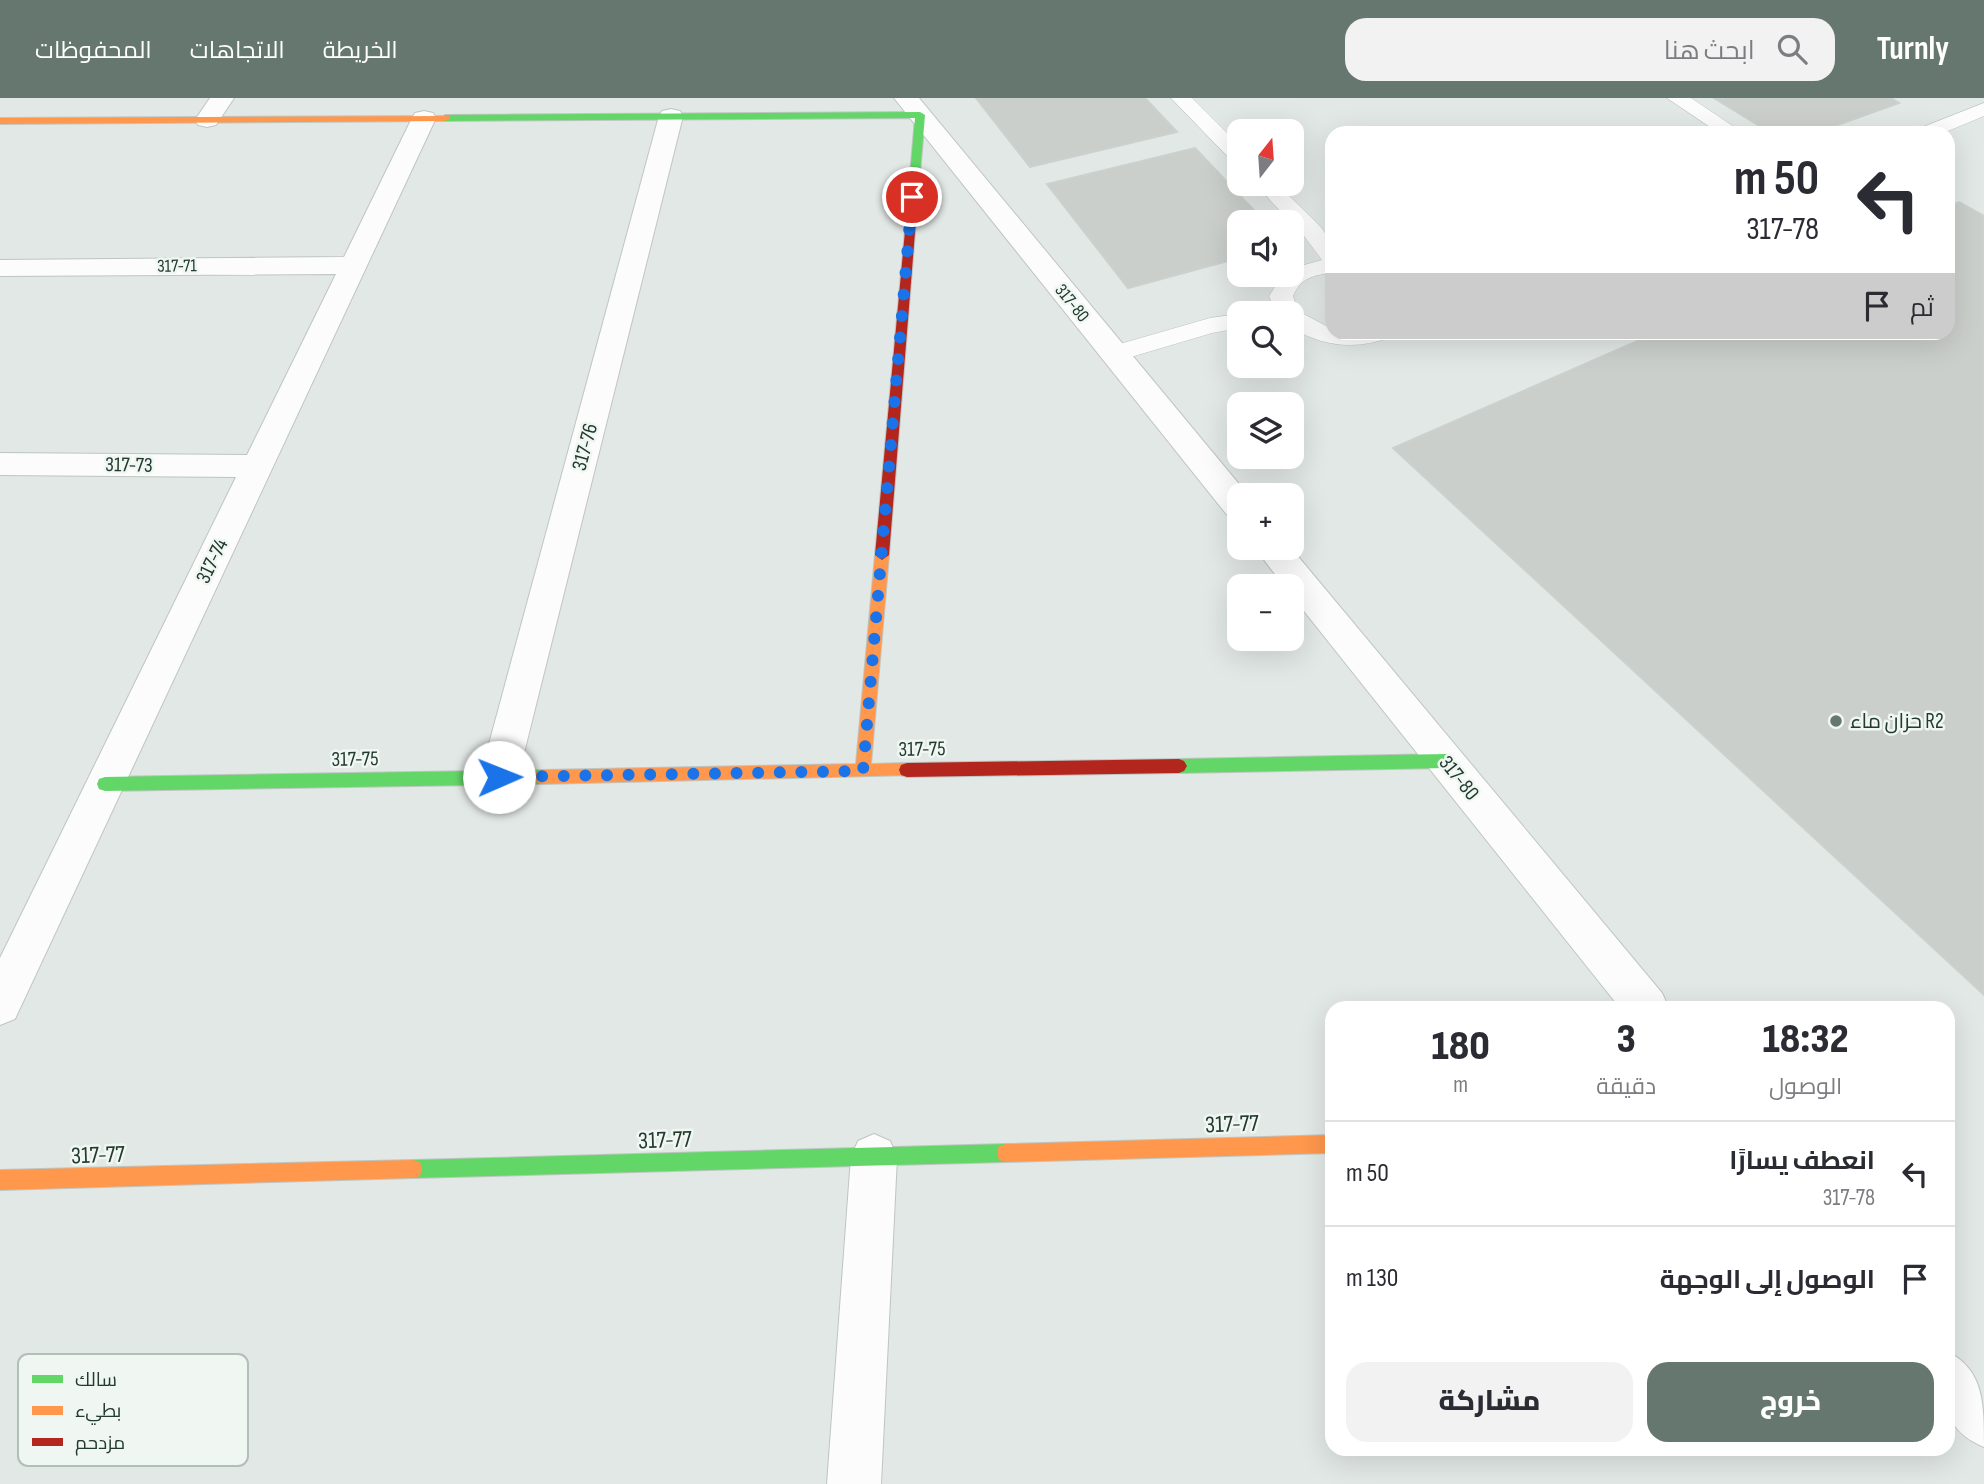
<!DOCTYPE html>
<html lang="ar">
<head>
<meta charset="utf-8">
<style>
  body { margin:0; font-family:"Sofia Sans Condensed",Cairo,sans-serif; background:#f2f2f3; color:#2b2b33; direction:rtl; height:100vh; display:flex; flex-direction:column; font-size:26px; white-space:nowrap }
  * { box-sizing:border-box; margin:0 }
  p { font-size:23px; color:#7c7c81 }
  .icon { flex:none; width:38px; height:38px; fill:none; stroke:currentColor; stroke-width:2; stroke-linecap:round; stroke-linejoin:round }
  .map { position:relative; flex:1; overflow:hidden; direction:ltr }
  .details { position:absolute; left:1325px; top:903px; width:630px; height:455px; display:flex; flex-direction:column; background:#fff; border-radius:21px; box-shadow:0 7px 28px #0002; direction:rtl }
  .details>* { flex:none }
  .hud { position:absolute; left:1325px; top:28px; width:630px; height:214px; border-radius:21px; box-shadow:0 7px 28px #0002; direction:rtl; background:#fff; color:#2b2b33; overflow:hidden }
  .needle { width:46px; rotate:17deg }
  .controls { position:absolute; left:1227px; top:21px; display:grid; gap:14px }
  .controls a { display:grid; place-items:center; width:77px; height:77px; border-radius:14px; background:#fff; box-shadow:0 7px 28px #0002; font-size:35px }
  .pin { position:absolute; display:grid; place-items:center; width:60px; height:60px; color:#fff; margin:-30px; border:4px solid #fff; border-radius:50%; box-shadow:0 2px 7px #0007 }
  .me { position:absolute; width:77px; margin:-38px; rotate:89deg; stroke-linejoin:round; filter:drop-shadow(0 0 5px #0008) }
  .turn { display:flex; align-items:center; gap:24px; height:147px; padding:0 21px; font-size:32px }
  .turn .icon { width:91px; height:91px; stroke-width:2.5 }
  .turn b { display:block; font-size:49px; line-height:60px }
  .then { display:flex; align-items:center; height:66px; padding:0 21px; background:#0003; gap:14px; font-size:26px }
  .eta { display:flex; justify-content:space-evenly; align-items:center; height:119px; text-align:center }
  .eta b { font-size:42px; font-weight:800; line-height:49px }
  .action { display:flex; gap:14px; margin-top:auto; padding:14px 21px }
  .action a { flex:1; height:80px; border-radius:21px; background:#65776f; color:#fff; font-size:28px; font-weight:800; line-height:80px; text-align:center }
  .action a+a { background:#f2f2f3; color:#2b2b33 }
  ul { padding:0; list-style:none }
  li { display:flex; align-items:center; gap:21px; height:105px; padding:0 21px; border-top:2px solid #e1e1e2 }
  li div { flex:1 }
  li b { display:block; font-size:26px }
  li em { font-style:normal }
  header { display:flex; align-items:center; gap:42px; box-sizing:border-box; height:98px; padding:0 35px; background:#65776f; color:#fff }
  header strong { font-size:33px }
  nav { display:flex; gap:38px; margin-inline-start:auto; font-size:24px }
  .search { width:490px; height:63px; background:#f2f2f3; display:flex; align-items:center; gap:18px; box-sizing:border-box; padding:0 24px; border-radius:21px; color:#7c7c81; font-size:26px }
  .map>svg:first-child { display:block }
  .building { fill:#cacfcc; stroke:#cbd1ce; stroke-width:2 }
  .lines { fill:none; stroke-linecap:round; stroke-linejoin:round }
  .lane-casing { stroke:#bfc5c2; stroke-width:1 }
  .street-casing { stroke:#bfc5c2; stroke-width:2 }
  .fast-casing { stroke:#bfc6c2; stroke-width:2 }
  .slow-casing { stroke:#bfc6c2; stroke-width:2 }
  .jam-casing { stroke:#bfc6c2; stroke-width:2 }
  .lane { fill:#fbfcfb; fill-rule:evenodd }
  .street { fill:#fbfcfb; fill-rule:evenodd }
  .fast { fill:#63d668; fill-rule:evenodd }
  .slow { fill:#ff974d; fill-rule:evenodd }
  .jam { fill:#b3261e; fill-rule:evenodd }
  .route { stroke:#1a73e8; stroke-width:12; stroke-dasharray:0 21.6 }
  .poi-dot { fill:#65776f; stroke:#f0f7f3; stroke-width:2.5 }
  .labels { text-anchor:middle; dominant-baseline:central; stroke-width:5; stroke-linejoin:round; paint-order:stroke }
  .far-street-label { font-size:18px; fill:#223a30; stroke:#f0f7f3 }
  .street-label { font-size:21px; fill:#223a30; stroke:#f0f7f3 }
  .poi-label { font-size:21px; fill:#223a30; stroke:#f0f7f3; text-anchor:start }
  .near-street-label { font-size:24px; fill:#223a30; stroke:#f0f7f3 }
  .key { fill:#f0f7f3; stroke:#b2beb8; stroke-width:2 }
  .key-label { font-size:19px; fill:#223a30 }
</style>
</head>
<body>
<header>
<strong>Turnly</strong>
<div class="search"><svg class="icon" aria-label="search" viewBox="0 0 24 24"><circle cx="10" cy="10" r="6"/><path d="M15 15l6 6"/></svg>ابحث هنا</div>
<nav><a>الخريطة</a><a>الاتجاهات</a><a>المحفوظات</a></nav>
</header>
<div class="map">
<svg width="1984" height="1386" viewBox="0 0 1984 1386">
  <rect width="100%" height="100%" fill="#e2e8e5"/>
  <g class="building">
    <path d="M976 0H1145L1177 34 1030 69Z"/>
    <path d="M1714 0H1891L1899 5 1815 35H1771Z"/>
    <path d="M1195 50 1265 124H1239V160L1128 190 1047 86Z"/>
    <path d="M1959 104 1984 118V897L1393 350 1658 234H1948V109Z"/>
  </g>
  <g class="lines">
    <defs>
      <g id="lane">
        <path d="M1171 0H1192L1239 47V65L1232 63Z"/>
        <path d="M1667 0H1691L1743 35H1719Z"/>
        <path d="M1984 5V18L1943 35H1915L1918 31Z"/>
        <path d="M1255 86H1277L1320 128 1332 145V175C1313 177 1301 180 1293 198L1298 213 1332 231V234H1394L1391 239C1356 252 1324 249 1292 230V215H1276L1269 198 1282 178 1292 177 1293 170 1322 162 1304 138Z"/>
        <path d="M1239 216V230L1212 235 1114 264 1106 262 1102 256 1106 250 1210 220Z"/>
      </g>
      <g id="street">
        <path d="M210 0H234L216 27 207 29 198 27 195 22Z"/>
        <path d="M894 0H919L1248 397H1239V421L1227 417Z"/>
        <path d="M671 11 680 13 683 18 518 679 513 690 499 695 485 690 480 679 659 18 662 13Z"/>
        <path d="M424 13 433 15 436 20 15 921 0 927V860L236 379 0 377V355L247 357 336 176 0 178V162L344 159 412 20 415 15Z"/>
        <path d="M1255 450H1291L1662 895 1669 910H1620L1292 498V488H1284Z"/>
        <path d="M874 1036 890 1043 897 1059 881 1386H827L851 1059 858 1043Z"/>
        <path d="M1948 1254C1984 1272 1984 1306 1984 1349 1936 1329 1948 1297 1948 1254Z"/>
      </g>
      <g id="fast">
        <path d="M920 14 925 17 916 122 911 125 906 122 915 20 445 23 440 20 445 17Z"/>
        <path d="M1446 656 1451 658 1454 663 1451 668 1446 670 1179 675 1174 673 1171 668 1174 663 1179 661Z"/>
        <path d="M542 672 548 674 550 679 548 684 542 686 105 693 99 691 97 686 99 681 105 679Z"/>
        <path d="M1006 1046 1013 1048 1015 1055 1013 1062 1006 1064 413 1080 406 1078 404 1071 406 1064 413 1062Z"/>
      </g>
      <g id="slow">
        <path d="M449 18 450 20 445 23 0 26V20Z"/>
        <path d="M882 452 889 457 871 666 907 665 913 667 915 672 913 677 542 686 536 684 534 679 536 674 542 672 856 666 875 457Z"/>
        <path d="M1332 1037V1055L1006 1064 999 1062 997 1055 999 1048 1006 1046Z"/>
        <path d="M413 1062 420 1064 422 1071 420 1078 413 1080 0 1092V1072Z"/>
      </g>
      <g id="jam">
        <path d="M911 119 916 122 889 457 882 462 875 457 906 122Z"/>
        <path d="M1179 661 1184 663 1187 668 1184 673 1179 675 907 679 901 677 899 672 901 667 907 665Z"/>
      </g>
    </defs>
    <use href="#lane" class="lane-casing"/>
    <use href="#street" class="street-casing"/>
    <use href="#fast" class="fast-casing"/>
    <use href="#slow" class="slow-casing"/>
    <use href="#jam" class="jam-casing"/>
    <use href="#lane" class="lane"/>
    <use href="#street" class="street"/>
    <use href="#fast" class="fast"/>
    <use href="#slow" class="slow"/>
    <use href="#jam" class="jam"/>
  </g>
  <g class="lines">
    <path class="route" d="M499 679 863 673 912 99"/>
  </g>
  <circle class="poi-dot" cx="1836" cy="623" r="7"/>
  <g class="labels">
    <g class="far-street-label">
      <text transform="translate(177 168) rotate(-1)">317-71</text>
      <text transform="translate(1072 205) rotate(51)">317-80</text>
    </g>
    <g class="street-label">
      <text transform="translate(585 349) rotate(-75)">317-76</text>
      <text transform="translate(129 367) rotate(1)">317-73</text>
      <text transform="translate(212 463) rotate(-64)">317-74</text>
      <text transform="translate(922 651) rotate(-1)">317-75</text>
      <text transform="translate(355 661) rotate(-1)">317-75</text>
      <text transform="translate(1459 680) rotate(51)">317-80</text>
    </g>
    <g class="poi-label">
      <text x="1850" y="623">حزان ماء R2</text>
    </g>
    <g class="near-street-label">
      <text transform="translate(1232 1026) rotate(-2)">317-77</text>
      <text transform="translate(665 1042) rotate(-2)">317-77</text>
      <text transform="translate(98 1057) rotate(-2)">317-77</text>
    </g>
  </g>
  <rect x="18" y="1256" width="230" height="112" rx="10" class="key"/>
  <rect x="32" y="1277" width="31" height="8" fill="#63d668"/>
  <rect x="32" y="1308" width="31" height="9" fill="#ff974d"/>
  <rect x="32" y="1340" width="31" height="8" fill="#b3261e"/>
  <g class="key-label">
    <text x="75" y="1288">سالك</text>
    <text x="75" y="1319">بطيء</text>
    <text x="75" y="1351">مزدحم</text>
  </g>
</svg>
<div class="controls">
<a><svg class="needle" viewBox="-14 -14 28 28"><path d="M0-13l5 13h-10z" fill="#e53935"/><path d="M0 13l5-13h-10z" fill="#7c7c81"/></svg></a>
<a><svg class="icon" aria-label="sound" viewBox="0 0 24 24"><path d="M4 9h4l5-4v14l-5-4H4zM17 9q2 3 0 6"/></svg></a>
<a><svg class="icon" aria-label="search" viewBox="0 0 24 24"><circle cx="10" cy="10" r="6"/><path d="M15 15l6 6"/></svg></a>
<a><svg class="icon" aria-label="layers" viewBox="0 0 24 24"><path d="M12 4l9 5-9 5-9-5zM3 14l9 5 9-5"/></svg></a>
<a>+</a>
<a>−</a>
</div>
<div class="pin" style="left:912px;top:99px;background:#d93025"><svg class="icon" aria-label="arrive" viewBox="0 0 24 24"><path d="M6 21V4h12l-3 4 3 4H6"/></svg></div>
<svg class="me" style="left:499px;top:679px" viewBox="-20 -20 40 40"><circle r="19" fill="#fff"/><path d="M0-13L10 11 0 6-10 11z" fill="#1a73e8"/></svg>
<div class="hud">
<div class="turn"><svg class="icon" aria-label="left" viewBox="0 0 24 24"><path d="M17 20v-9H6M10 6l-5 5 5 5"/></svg><div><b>50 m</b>317-78</div></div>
<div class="then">ثم<svg class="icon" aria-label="arrive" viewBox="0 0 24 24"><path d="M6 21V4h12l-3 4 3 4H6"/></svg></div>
</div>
<section class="details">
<div class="eta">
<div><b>18:32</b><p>الوصول</p></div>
<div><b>3</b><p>دقيقة</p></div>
<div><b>180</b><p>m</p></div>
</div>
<ul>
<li><svg class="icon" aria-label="left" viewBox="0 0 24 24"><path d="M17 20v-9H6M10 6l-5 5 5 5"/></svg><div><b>انعطف يسارًا</b><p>317-78</p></div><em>50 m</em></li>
<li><svg class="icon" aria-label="arrive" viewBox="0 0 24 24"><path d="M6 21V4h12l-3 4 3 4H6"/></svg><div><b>الوصول إلى الوجهة</b></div><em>130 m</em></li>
</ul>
<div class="action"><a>خروج</a><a>مشاركة</a></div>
</section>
</div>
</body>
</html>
